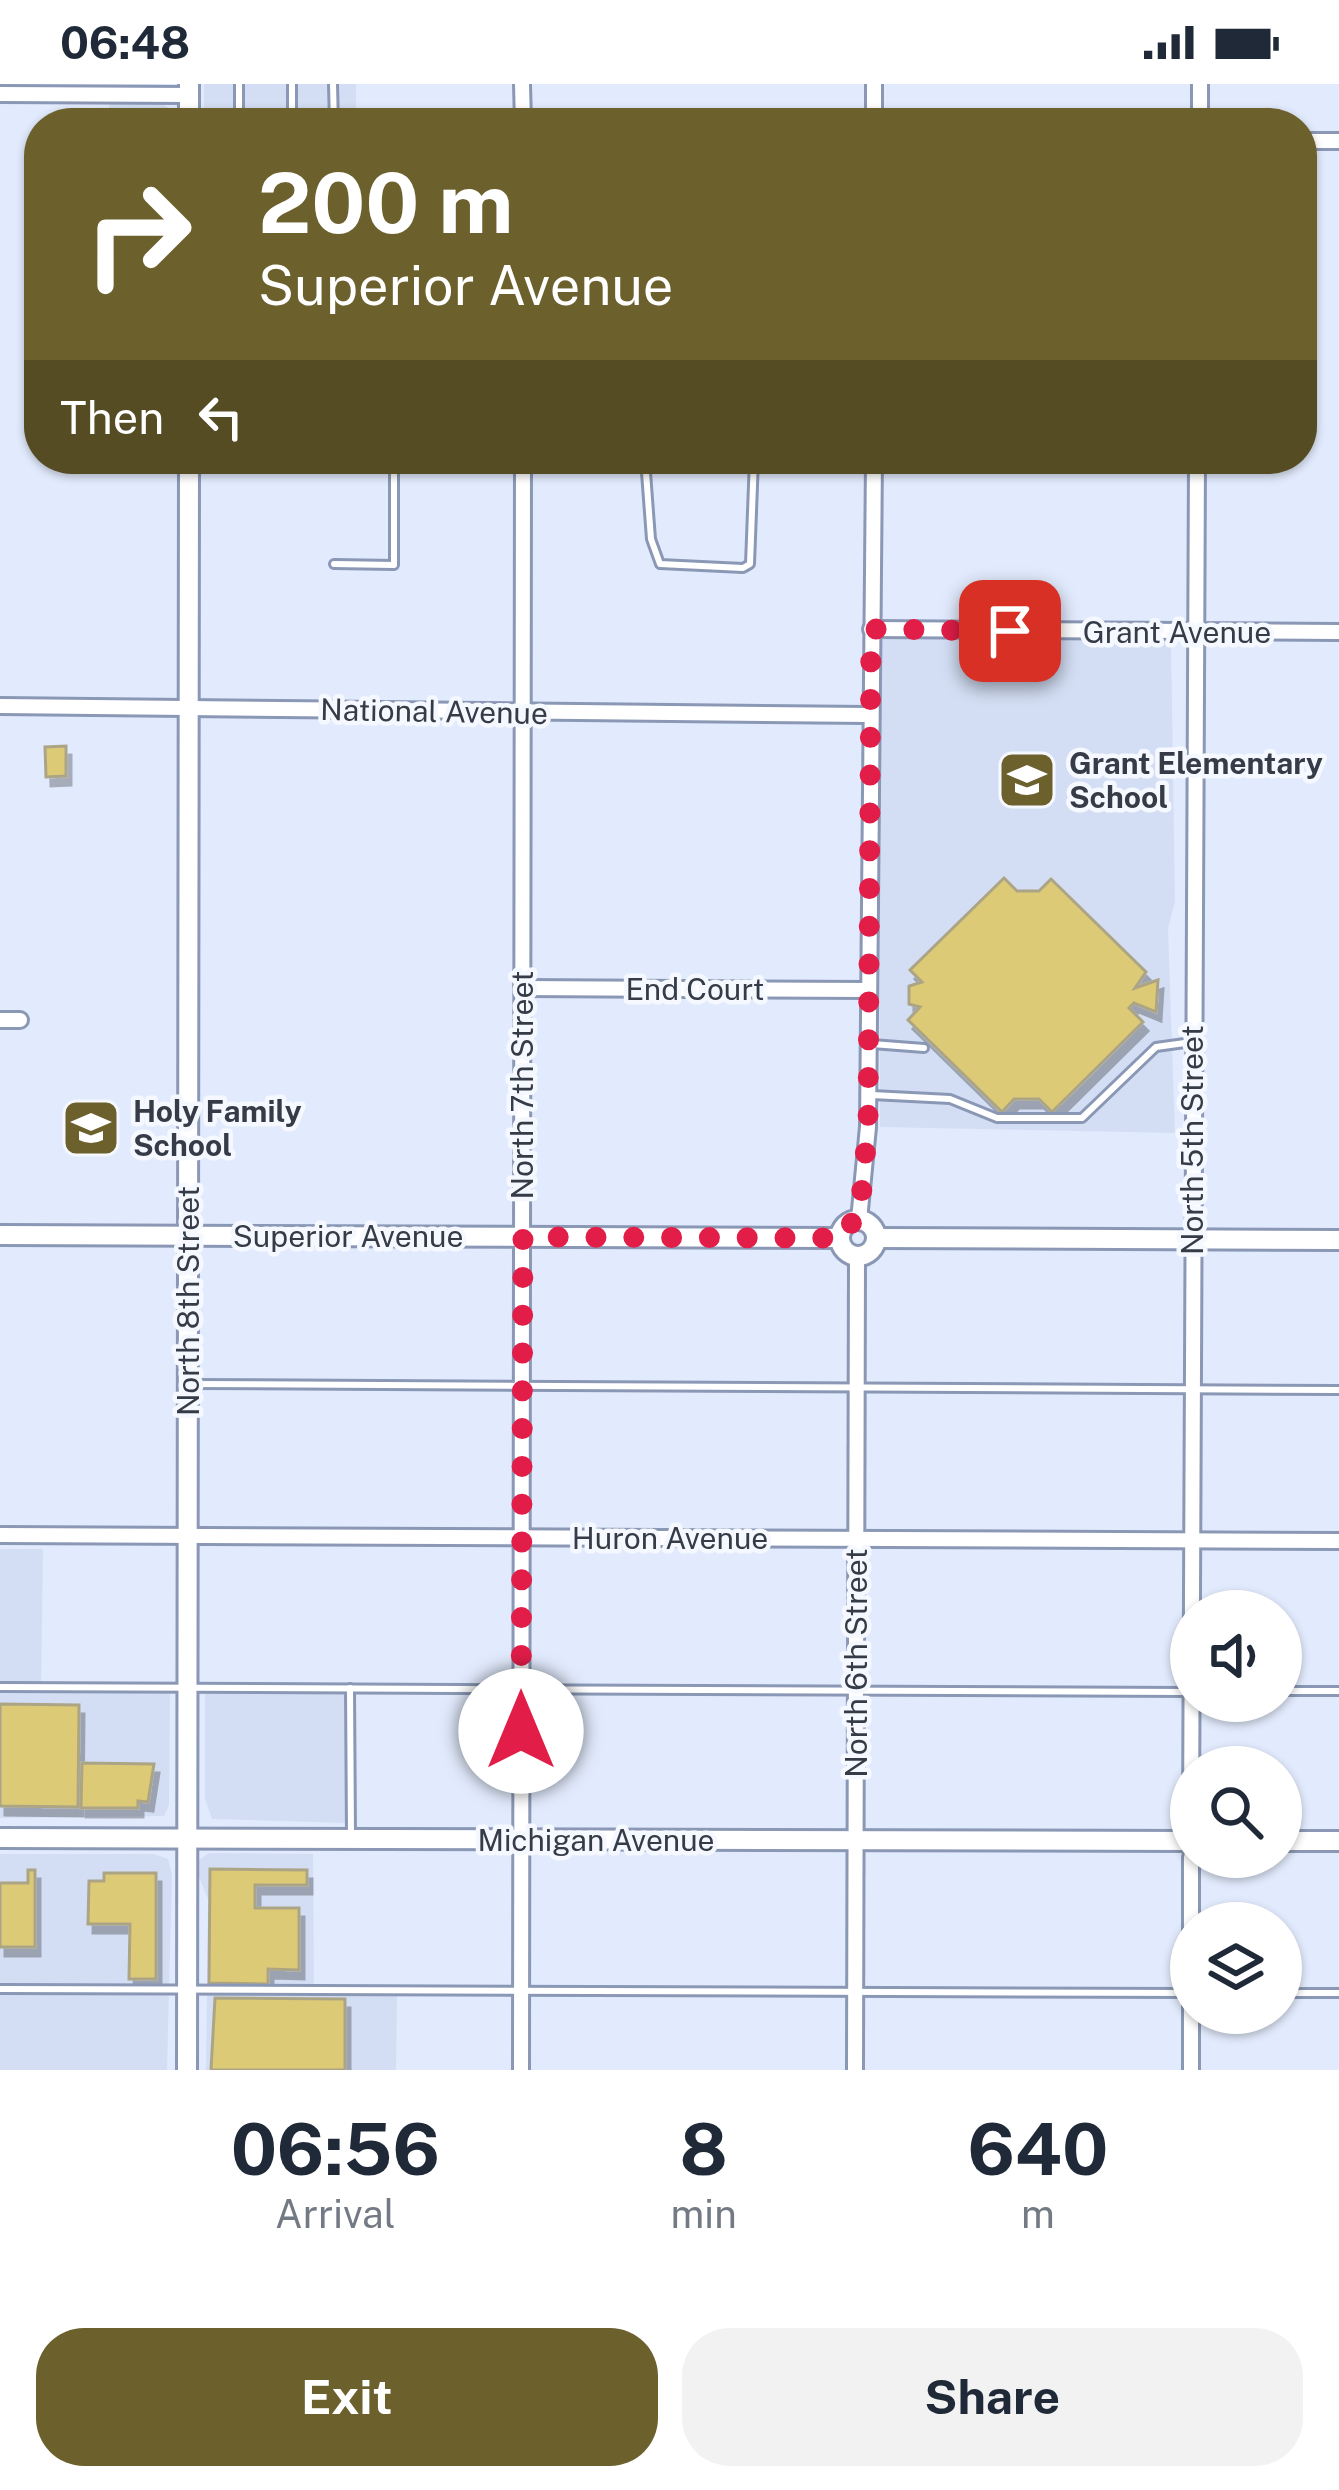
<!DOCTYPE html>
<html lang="en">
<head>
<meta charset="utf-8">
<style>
  body { margin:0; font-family:"Public Sans",sans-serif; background:#f2f2f3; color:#1f2937; height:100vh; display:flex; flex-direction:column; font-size:45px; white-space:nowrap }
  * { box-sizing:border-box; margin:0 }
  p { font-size:39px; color:#747a83 }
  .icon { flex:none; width:66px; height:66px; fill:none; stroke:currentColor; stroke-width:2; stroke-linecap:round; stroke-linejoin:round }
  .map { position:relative; height:1986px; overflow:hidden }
  .side { display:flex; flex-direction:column; background:#fff; flex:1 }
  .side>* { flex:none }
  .top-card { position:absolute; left:24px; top:24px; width:1293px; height:366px; border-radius:48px; box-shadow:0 3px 9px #0004; background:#6c602d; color:#fff; overflow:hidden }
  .fabs { position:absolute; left:1170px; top:1506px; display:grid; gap:24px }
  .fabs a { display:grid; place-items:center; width:132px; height:132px; border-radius:50%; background:#fff; box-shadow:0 3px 9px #0004; font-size:60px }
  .pin { position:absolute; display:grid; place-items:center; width:102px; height:102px; color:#fff; margin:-51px; border-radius:24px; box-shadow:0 6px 18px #0006 }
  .me { position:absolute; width:132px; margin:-66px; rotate:0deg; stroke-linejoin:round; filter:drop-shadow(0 0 9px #0008) }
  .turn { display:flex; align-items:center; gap:42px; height:252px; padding:0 36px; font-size:54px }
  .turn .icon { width:156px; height:156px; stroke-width:2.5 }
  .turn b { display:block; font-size:84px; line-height:102px }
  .then { display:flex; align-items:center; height:114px; padding:0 36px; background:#0003; gap:24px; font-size:45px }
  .eta { display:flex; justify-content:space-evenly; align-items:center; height:204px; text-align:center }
  .eta b { font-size:72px; font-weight:700; line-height:84px }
  .button { display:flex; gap:24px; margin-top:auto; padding:24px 36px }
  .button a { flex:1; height:138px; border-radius:48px; background:#6c602d; color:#fff; font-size:48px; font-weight:700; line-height:138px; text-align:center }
  .button a+a { background:#f2f2f3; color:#1f2937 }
  .status { display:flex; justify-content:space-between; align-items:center; height:84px; padding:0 60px; background:#fff; direction:ltr }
  .status svg { height:33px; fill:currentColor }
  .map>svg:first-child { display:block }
  .built { fill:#d3def4 }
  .building { fill:#ddca76; stroke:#aca585; stroke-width:3; filter:url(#shadow) }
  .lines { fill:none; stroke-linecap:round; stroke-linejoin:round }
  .lane-casing { stroke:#8a98b5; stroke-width:12 }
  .street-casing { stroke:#8a98b5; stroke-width:20 }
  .secondary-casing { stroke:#8a98b5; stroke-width:24 }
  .lane { stroke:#fff; stroke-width:6 }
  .street { stroke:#fff; stroke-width:14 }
  .secondary { stroke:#fff; stroke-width:18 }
  .route { stroke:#e11d48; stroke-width:21; stroke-dasharray:0 37.8 }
  .labels { text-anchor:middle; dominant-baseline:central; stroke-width:9; stroke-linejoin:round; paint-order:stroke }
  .street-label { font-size:30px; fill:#353b47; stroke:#f5f8fe }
  .poi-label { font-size:30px; font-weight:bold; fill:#353b47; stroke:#f5f8fe; text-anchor:start }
</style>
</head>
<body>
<div class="status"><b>06:48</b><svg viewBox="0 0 49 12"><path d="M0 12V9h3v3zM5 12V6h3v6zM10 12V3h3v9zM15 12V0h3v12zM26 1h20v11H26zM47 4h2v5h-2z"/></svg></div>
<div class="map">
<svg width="1339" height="1986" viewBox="0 0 1339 1986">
  <defs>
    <filter id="shadow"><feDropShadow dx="5" dy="9" stdDeviation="0" flood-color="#0004"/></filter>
  </defs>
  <rect width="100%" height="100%" fill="#e2ebfd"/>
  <g class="built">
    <rect x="204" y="0" width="152" height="39"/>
    <path d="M109 19 162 20 170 25 171 39H109Z"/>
    <path d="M890 552 1171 557 1175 818 1168 844 1175 1049 880 1043 878 573 880 556Z"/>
    <path d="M0 1465H43L41 1607H170L169 1721 164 1732 0 1734Z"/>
    <path d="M345 1608 346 1739 212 1735 205 1715V1609Z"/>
    <path d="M209 1769 313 1770 314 1909 397 1911 396 1986H206L208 1815 196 1786V1778Z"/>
    <path d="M0 1770H154L168 1775 172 1790 167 1986H0Z"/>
  </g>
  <g class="building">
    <path d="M66 662V692L46 693 45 663Z"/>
    <path d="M1004 794 1017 807H1039L1051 795 1146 888 1135 904 1158 896 1156 928 1134 919 1129 924 1143 938 1052 1028 1039 1015H1014L1002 1028 908 936 920 923 909 920V902L922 898 910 886Z"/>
    <path d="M0 1620 79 1621 78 1723 0 1722Z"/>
    <path d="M82 1679 154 1680 148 1718 138 1717V1724H81Z"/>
    <path d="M210 1785 307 1786V1801H255V1824H299V1886L268 1885V1900L209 1899Z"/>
    <path d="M28 1786H35V1863H0V1799H28Z"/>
    <path d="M104 1789H156V1895H129L130 1840H88L89 1797H104Z"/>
    <path d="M215 1914 345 1915V1986H211Z"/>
  </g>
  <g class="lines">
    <defs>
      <g id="lane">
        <path d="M239 0V39"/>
        <path d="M333 0 334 39"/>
        <path d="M292 39V0"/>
        <path d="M645 375 651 455 660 480 743 484 750 480 754 375"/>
        <path d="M334 480 394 481V375"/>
        <path d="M872 960 924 964"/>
        <path d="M872 1011 950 1015 997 1034H1082L1156 963 1192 958"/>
        <path d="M190 1300 1339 1306"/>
        <path d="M0 1603 1187 1608"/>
        <path d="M350 1604 351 1751"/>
        <path d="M1281 1607H1339"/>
        <path d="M0 1905 1190 1909"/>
        <path d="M1281 1909H1339"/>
      </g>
      <g id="street">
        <path d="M522 0 523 39"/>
        <path d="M874 0V39"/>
        <path d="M1200 0V39"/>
        <path d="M0 10 189 11"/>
        <path d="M1302 57H1339"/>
        <path d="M871 545 1339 548"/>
        <path d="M0 622 869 631"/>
        <path d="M522 904 869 906"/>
        <path d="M0 936H20"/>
        <path d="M859 1136 868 1043 874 375"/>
        <path d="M0 1451 1339 1457"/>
        <path d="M1191 1737 1197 375"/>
        <path d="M521 1986 523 375"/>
        <path d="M855 1986 857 1173"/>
        <path d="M1191 1986V1773"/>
      </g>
      <g id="secondary">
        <path d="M189 0V39"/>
        <circle cx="858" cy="1154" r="18"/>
        <path d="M0 1151 840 1154"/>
        <path d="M877 1154 1339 1156"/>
        <path d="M0 1754 1191 1757"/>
        <path d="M1281 1757H1339"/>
        <path d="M187 1986 189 375"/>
      </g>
    </defs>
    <use href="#lane" class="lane-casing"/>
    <use href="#street" class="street-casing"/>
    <use href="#secondary" class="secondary-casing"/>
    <use href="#lane" class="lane"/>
    <use href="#street" class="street"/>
    <use href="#secondary" class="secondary"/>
  </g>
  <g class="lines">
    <path class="route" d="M521 1647 523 1153 840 1154 843 1143 859 1136 868 1042 871 545 1010 547"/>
  </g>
  <defs>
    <symbol id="school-square" viewBox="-11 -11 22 22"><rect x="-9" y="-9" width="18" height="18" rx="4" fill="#6c602d" stroke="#f5f8fe"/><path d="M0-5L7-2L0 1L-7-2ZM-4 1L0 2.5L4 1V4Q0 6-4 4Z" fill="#fff"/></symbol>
  </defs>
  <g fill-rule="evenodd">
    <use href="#school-square" x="994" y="663" width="66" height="66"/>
    <use href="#school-square" x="58" y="1011" width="66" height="66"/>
  </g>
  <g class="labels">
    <g class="street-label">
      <text x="1177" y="548">Grant Avenue</text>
      <text transform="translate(434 627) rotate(1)">National Avenue</text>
      <text x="695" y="905">End Court</text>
      <text transform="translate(522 1001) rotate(-90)">North 7th Street</text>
      <text transform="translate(1192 1056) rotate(-90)">North 5th Street</text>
      <text x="348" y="1152">Superior Avenue</text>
      <text transform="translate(188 1217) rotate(-90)">North 8th Street</text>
      <text x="670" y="1454">Huron Avenue</text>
      <text transform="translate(856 1579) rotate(-90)">North 6th Street</text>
      <text x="596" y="1756">Michigan Avenue</text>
    </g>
    <g class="poi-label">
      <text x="1069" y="679">Grant Elementary<tspan x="1069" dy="34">School</tspan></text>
      <text x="133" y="1027">Holy Family<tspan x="133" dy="34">School</tspan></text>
    </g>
  </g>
</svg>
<div class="fabs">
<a><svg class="icon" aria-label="sound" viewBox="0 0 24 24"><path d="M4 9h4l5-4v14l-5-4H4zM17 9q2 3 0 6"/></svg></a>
<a><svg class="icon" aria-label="search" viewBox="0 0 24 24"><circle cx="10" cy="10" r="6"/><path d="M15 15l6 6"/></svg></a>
<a><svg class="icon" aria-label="layers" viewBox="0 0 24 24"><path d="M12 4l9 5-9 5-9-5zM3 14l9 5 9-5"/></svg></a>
</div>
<div class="pin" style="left:1010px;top:547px;background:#d93025"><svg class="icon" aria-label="arrive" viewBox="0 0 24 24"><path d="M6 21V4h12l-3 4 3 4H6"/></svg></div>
<svg class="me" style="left:521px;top:1647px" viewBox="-20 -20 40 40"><circle r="19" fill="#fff"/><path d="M0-13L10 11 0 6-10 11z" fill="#e11d48"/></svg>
<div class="top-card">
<div class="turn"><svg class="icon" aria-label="right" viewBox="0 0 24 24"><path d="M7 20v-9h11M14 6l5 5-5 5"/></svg><div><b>200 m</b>Superior Avenue</div></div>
<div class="then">Then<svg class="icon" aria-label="left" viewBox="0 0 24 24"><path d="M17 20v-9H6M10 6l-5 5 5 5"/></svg></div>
</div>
</div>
<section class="side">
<div class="eta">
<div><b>06:56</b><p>Arrival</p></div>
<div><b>8</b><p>min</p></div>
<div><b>640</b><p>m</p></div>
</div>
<div class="button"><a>Exit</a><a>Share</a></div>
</section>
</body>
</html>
